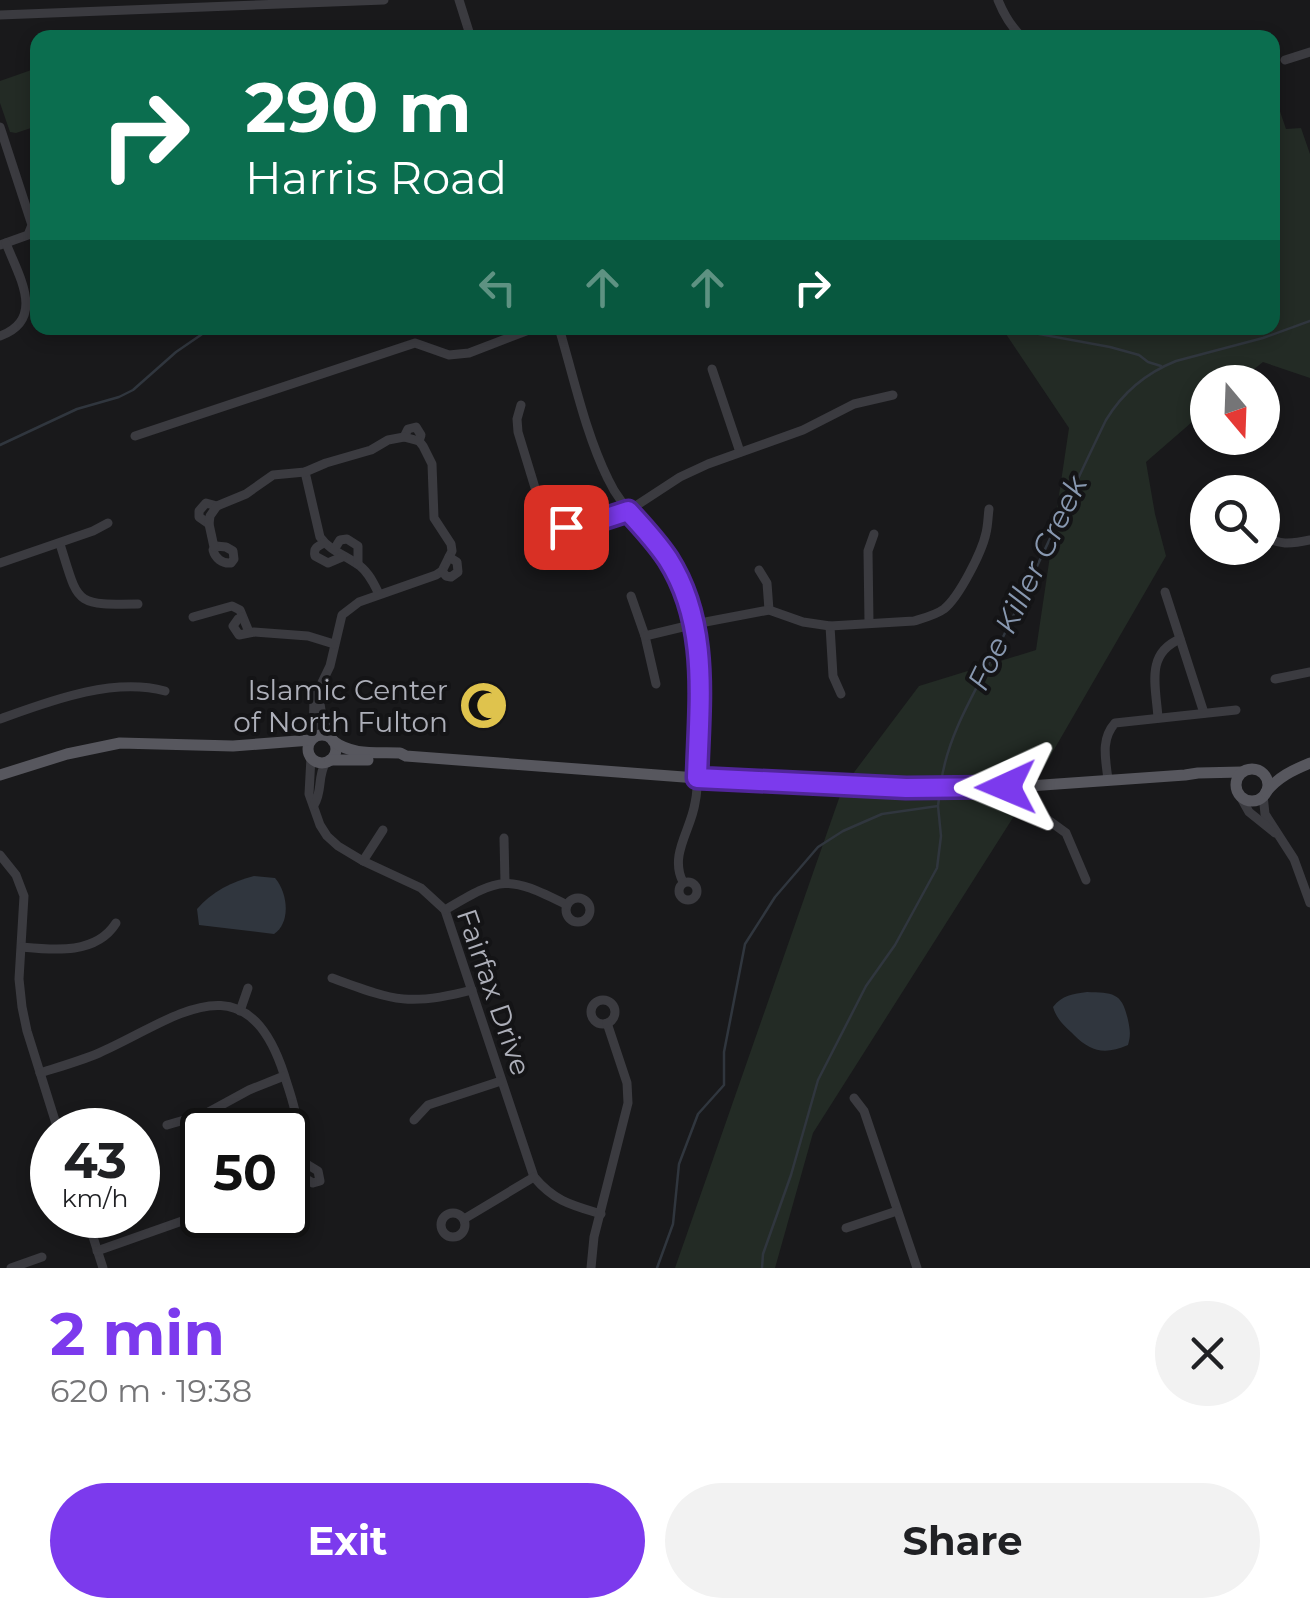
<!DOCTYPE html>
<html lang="en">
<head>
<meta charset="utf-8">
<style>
  body { margin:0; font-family:Montserrat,sans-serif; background:#f2f2f2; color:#202124; height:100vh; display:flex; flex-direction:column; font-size:38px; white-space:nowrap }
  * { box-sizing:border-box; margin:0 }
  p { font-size:32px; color:#757577 }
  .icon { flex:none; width:55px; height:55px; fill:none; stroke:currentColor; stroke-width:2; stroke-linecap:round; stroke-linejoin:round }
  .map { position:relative; height:1268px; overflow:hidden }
  .side { display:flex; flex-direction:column; background:#fff; flex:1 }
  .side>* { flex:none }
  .hud { position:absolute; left:30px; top:30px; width:1250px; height:305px; border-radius:20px; box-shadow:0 5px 15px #0003; background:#0b6e4f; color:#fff; overflow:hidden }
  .needle { width:65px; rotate:161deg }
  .buttons { position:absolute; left:1190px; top:365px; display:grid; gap:20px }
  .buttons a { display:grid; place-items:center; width:90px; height:90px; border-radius:50%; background:#fff; box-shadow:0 5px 15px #0003; font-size:50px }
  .speed { position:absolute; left:30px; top:1108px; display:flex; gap:20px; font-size:50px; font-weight:700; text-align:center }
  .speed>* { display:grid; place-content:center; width:130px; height:130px; border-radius:50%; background:#fff; box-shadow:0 5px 15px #0003; line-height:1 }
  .speed small { font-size:25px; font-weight:400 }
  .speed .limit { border:5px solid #111; border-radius:15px; background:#fff; color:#111 }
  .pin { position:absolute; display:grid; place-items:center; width:85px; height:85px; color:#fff; margin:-42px; border-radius:20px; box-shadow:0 5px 15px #0006 }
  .me { position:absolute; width:110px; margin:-55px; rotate:269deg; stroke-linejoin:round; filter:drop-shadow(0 0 8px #0008) }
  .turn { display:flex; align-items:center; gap:35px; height:210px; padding:0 50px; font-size:45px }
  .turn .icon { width:130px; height:130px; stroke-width:2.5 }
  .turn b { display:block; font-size:70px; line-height:85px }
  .lanes { display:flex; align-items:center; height:95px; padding:0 50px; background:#0003; justify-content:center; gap:50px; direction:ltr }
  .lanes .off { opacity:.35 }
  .round { display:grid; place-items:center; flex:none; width:105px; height:105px; border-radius:52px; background:#f2f2f2 }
  .overview { display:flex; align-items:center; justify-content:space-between; height:170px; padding:0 50px }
  h1 { font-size:60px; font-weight:700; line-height:75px; color:#7c3aed }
  .primary-button { display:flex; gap:20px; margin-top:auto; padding:20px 50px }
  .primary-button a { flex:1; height:115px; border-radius:60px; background:#7c3aed; color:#fff; font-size:40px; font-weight:700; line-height:115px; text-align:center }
  .primary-button a+a { background:#f2f2f2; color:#202124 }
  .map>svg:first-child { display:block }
  .green { fill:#232b25 }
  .water { fill:#30363e }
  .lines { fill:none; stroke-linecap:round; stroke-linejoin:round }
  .stream { stroke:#30363e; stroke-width:2.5 }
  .minor { stroke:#3b3b40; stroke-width:9 }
  .major { stroke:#57575e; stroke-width:11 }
  .route-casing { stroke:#51269a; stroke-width:25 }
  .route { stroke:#7c3aed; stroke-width:18 }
  .labels { text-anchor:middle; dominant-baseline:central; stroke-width:8; stroke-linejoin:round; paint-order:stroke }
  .poi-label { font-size:28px; fill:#adafb9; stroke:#141416; text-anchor:end }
  .street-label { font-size:28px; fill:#adafb9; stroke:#141416 }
  .water-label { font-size:30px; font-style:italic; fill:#8898b0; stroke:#141416 }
</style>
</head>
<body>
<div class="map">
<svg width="1310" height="1268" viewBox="0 0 1310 1268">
  <rect width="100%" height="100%" fill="#19191b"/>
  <g class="green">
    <path d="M37 68V126L16 133 10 132 0 103V81Z"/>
    <path d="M1273 91 1286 129 1301 128 1310 154V378L1263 362 1238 382H1208L1207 409 1146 462 1155 514 1166 556 1033 786 813 1133 775 1268H675L843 787 919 686 1036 650 1069 428 1002 328H1272V152C1277 140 1273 107 1273 91Z"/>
  </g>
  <g class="water">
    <path d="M254 876 275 878C288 893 291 923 274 934L199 925 197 909C211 892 233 881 254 876Z"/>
    <path d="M1087 992C1113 993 1122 992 1128 1020 1130 1030 1131 1035 1128 1045 1105 1055 1091 1052 1074 1035 1064 1025 1057 1020 1053 1007 1062 995 1073 994 1087 992Z"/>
  </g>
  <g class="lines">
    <g class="stream">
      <path d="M1007 328 1110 347 1139 355 1148 362 1161 366"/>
      <path d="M0 445 77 409 119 397 133 390 176 352 211 328"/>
      <path d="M941 783C948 731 981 682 1004 635 1039 564 1071 492 1106 420 1123 392 1146 373 1176 361L1263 338 1310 321"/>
      <path d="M657 1268 673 1224 679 1164 698 1114 724 1085V1052L745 944 775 897 818 847 843 831 882 814 938 806 940 791"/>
      <path d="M762 1268 763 1254 791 1175 818 1080 866 986 895 945 937 868 941 836 938 806"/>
    </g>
    <g class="minor">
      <path d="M459 0 471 38"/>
      <path d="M998 0C1004 15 1011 27 1023 38"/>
      <path d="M0 15 384 0"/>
      <path d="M1285 60 1310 52"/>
      <path d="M0 127 32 225 28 235 0 245"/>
      <path d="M559 328C574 378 585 432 608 479 618 501 634 516 649 534 673 562 692 599 697 636 702 673 699 712 698 750 697 767 699 786 695 803 691 830 669 855 683 882"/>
      <path d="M0 336C47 319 18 275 6 243"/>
      <path d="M712 369 740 452"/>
      <path d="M521 405 517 419 518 432 540 504 553 521 573 527 628 511 680 477 708 464 803 430 854 404 893 395"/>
      <path d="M135 436 415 343 449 355 469 353 534 328"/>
      <path d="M404 437 408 429 416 427 421 435 419 441"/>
      <path d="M305 472 320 537C330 551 347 556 360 566 369 573 374 584 379 594"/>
      <path d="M1244 488 1245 492"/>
      <path d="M209 524 199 517V511L206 503 217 506"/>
      <path d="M1262 534C1277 546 1292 544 1310 540"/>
      <path d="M324 543C318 546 313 548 315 556L328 563 342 557"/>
      <path d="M60 544C79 604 73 605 138 604"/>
      <path d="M216 546 226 547 233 551 234 559 231 563C222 564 215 558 213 550Z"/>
      <path d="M214 547 209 524 210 516 217 506 246 494 273 475 305 472 326 463 371 450 388 440 404 437 419 441 423 446 432 464 434 518 451 544 452 551 442 571 436 575 359 602 342 615 330 666 314 699 313 738"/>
      <path d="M335 548 340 540 347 539 358 546V564"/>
      <path d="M0 563 93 531 108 523"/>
      <path d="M759 570 767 583 769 610"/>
      <path d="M442 571 446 576 451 577 458 572 457 562 449 557"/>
      <path d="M1165 592 1204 713"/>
      <path d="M631 596 645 636 656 684"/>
      <path d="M193 617 232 606 240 610 249 632"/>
      <path d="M242 617 238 619 233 626 239 635 254 632 308 636 334 644"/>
      <path d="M869 623 868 551 874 534"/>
      <path d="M830 626 833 676 841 694"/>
      <path d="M645 636 695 624 769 610 803 622 830 626 914 621C924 618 936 615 944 609 959 597 982 552 986 533 988 525 988 516 989 509"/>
      <path d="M1275 679 1310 672"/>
      <path d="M318 691 321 710 330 738"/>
      <path d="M1158 718C1156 686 1145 654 1180 639"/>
      <path d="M0 719C50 701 112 677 165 691"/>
      <path d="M311 757 309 794 320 825 327 836 338 846 363 861 421 888 445 910 534 1177C554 1201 571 1205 601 1214"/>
      <path d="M1108 780C1106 760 1100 740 1115 723L1236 710"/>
      <path d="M1029 786 1038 808 1044 817 1066 833 1086 880"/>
      <path d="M1263 795 1265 814 1294 859 1310 903"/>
      <path d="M1240 796 1249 812 1275 833"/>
      <path d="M314 805C323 791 317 776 326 762"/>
      <path d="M504 838 505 883"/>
      <path d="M0 855 16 875 24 896 19 979 22 1007 27 1031 58 1130"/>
      <path d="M363 861 383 830"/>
      <circle cx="688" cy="891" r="9"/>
      <circle cx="578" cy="910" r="12"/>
      <path d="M445 910C502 876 507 875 567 905"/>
      <path d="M22 947C53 950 96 955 116 923"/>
      <path d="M332 978C393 1000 408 1007 472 990"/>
      <circle cx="603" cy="1012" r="12"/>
      <path d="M240 1011 248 988"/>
      <path d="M40 1073C59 1067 80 1061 99 1053 174 1020 245 955 284 1074 295 1110 307 1134 288 1170"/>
      <path d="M854 1098 864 1111 917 1268"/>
      <path d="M414 1120 428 1105 501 1081"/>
      <path d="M167 1125 205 1114 249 1090 284 1076"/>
      <path d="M288 1169 313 1183 320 1181 318 1171 295 1157"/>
      <circle cx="453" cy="1225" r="12"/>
      <path d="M86 1215 103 1268"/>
      <path d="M464 1219 534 1177"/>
      <path d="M846 1228 897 1211"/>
      <path d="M97 1251 202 1214"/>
      <path d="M11 1268 42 1257"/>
      <path d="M591 1268 594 1237 628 1103 627 1083 607 1023"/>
    </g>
    <g class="major">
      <circle cx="322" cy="749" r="14"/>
      <path d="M333 741C353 756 376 752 400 753L406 756 697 778 906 788 1029 786 1185 775 1198 773 1242 772"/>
      <path d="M330 760H368"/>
      <circle cx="1252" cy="785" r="16"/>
      <path d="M0 775 67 754 120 743 233 746 311 740"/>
      <path d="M1266 792C1278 777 1293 770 1310 763"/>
    </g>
  </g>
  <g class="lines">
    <defs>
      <path id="route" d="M566 527 582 526 628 511C642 526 656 541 668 559 710 625 699 703 697 778L906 788 1006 787"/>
    </defs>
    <use href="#route" class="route-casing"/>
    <use href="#route" class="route"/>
  </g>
  <defs>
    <symbol id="mosque-disc" viewBox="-11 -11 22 22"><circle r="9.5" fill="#dfc34d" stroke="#141416"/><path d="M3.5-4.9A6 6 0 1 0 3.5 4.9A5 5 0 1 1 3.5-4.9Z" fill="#111"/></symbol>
  </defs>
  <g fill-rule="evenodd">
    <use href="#mosque-disc" x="456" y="678" width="55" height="55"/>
  </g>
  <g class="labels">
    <g class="poi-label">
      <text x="448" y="690">Islamic Center<tspan x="448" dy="32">of North Fulton</tspan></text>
    </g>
    <g class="street-label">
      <text transform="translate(494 992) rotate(71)">Fairfax Drive</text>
    </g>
    <g class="water-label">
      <text transform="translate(1027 583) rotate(-64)">Foe Killer Creek</text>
    </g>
  </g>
</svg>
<div class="buttons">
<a><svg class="needle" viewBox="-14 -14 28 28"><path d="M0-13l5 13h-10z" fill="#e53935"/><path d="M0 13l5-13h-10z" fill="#757577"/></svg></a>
<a><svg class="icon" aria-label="search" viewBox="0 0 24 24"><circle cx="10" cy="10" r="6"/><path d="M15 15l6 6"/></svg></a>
</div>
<div class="speed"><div>43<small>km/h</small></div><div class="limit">50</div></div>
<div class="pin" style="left:566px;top:527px;background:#d93025"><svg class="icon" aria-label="arrive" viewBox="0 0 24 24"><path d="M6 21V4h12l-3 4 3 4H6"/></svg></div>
<svg class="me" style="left:1006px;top:787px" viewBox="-20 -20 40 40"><path d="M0-17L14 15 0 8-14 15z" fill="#7c3aed" stroke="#fff" stroke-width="4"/></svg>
<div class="hud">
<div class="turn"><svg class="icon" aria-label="right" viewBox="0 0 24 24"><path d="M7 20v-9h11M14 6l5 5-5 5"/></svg><div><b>290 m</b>Harris Road</div></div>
<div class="lanes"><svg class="icon off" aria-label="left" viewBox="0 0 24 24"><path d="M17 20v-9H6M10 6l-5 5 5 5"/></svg><svg class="icon off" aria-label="ahead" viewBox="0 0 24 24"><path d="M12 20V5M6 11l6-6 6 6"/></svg><svg class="icon off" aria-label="ahead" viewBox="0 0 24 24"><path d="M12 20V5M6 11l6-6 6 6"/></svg><svg class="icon" aria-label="right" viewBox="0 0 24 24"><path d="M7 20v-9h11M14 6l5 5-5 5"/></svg></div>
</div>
</div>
<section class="side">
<div class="overview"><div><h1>2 min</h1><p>620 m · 19:38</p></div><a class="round"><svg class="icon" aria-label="close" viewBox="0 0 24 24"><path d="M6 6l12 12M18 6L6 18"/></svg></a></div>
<div class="primary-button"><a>Exit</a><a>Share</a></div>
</section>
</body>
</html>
